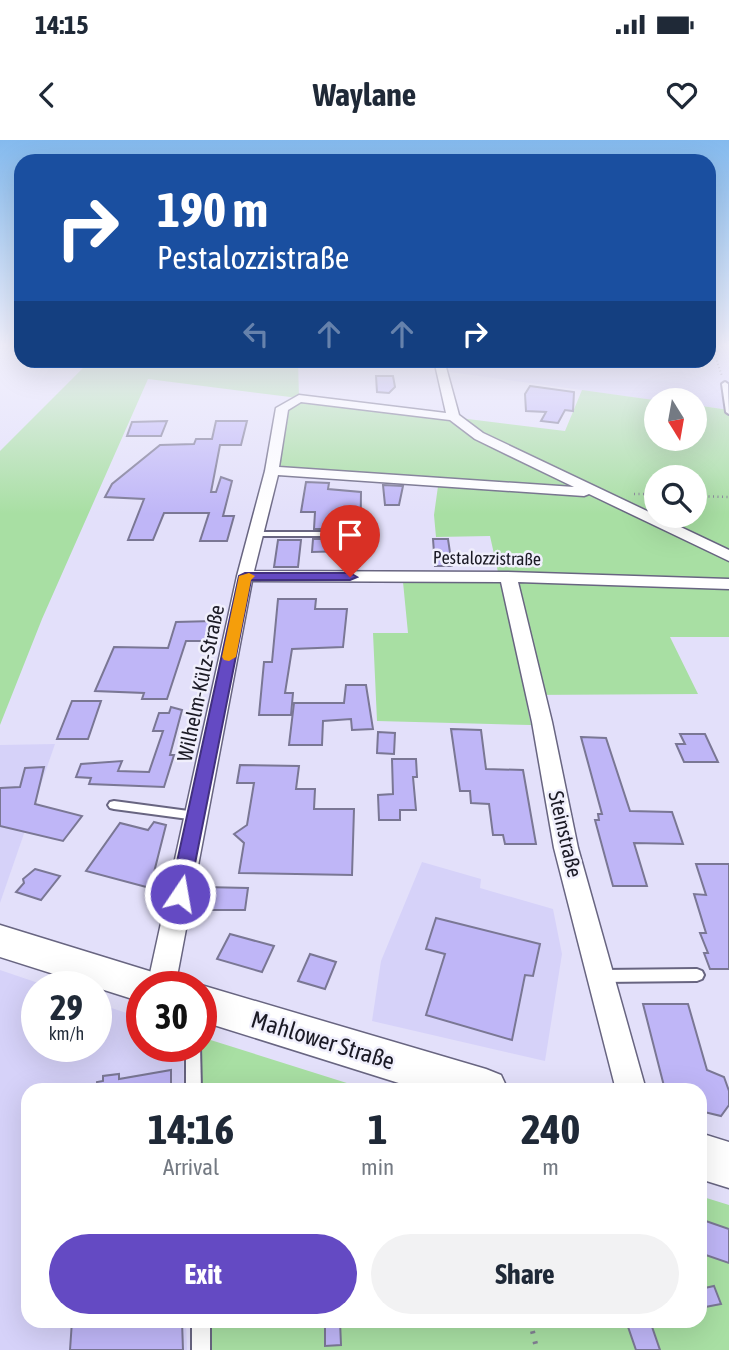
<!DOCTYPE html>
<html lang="en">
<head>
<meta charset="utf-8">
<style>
  body { margin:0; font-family:"Asap Condensed",sans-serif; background:#f2f2f3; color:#1f2937; height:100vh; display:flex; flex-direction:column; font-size:26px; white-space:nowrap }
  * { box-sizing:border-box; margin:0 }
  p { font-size:23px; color:#747a83 }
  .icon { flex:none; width:38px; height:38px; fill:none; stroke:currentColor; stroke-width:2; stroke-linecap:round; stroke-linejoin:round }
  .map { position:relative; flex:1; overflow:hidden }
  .drawer { position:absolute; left:21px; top:943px; width:686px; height:245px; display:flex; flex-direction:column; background:#fff; border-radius:21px; box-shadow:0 7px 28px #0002 }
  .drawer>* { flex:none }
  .banner { position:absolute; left:14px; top:14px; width:702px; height:214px; border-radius:21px; box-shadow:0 7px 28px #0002; background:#1a4fa0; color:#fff; overflow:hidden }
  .needle { width:46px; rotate:169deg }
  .fabs { position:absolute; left:644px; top:248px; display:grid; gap:14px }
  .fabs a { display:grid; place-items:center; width:63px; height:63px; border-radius:50%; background:#fff; box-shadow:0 7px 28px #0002; font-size:35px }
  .speed { position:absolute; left:21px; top:831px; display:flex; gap:14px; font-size:35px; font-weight:700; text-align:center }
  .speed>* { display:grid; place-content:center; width:91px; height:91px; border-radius:50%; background:#fff; box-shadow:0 7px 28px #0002; line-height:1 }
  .speed small { font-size:18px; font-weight:400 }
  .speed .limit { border:10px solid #d22; background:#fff; color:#111 }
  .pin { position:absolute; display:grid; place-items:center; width:60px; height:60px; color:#fff; margin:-72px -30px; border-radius:50% 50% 50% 0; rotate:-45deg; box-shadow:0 0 7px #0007 }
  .pin .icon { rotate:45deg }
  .me { position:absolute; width:77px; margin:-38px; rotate:12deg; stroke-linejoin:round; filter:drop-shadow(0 0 5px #0008) }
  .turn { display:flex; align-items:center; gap:24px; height:147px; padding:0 28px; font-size:32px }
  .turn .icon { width:91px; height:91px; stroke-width:2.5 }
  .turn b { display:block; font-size:49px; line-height:60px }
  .lanes { display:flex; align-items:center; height:66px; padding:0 28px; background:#0003; justify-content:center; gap:35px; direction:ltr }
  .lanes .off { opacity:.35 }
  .eta { display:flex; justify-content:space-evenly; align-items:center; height:119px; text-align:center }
  .eta b { font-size:42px; font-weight:700; line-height:49px }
  .primary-button { display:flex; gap:14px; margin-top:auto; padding:14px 28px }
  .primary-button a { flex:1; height:80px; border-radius:42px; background:#644ac3; color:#fff; font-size:28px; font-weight:700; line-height:80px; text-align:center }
  .primary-button a+a { background:#f2f2f3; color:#1f2937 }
  .status { display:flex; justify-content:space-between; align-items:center; height:49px; padding:0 35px; background:#fff; direction:ltr }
  .status svg { height:19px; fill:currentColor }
  header { display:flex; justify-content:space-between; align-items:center; height:91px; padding:0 28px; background:#fff; font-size:32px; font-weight:700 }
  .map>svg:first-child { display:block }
  .built { fill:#d6d2f9 }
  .green { fill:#a8dfa3; fill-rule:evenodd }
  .building { fill:#bfb6f7; stroke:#7a7794; stroke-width:2 }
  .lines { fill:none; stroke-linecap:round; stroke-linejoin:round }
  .service-casing { stroke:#686581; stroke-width:4 }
  .minor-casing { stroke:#686581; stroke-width:3 }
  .secondary-casing { stroke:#686581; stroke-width:3 }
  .path-far2 { stroke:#828093; stroke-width:2; stroke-dasharray:1 2.5; stroke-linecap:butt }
  .path-far1 { stroke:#828093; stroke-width:2.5; stroke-dasharray:1 3.5; stroke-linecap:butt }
  .path { stroke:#828093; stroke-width:5; stroke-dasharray:2.5 8; stroke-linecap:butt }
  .service { fill:#fff; fill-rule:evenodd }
  .minor { fill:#fff; fill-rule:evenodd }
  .secondary { fill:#fff; fill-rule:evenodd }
  .route { fill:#644ac3; stroke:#41307f; stroke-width:2 }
  .slow { fill:#f59e0b }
  .labels { text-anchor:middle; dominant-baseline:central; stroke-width:5; stroke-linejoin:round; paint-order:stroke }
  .far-street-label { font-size:18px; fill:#1b1a25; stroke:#f0effc }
  .street-label { font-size:21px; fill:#1b1a25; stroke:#f0effc }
  .near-street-label { font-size:24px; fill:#1b1a25; stroke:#f0effc }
</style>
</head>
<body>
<div class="status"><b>14:15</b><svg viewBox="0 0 49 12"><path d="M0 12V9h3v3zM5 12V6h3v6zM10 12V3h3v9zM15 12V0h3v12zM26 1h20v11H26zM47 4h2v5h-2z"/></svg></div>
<header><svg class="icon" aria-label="back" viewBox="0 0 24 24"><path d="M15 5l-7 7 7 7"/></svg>Waylane<svg class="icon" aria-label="heart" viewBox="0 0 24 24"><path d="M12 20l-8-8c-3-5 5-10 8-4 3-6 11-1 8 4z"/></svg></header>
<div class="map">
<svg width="729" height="1210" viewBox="0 0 729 1210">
  <rect width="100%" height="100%" fill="#e3e0fa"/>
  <g class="built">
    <path d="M709 204H729V245L726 244 729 270 695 265V261H661L442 231 441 221 709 220Z"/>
    <path d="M55 604 0 763V605Z"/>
    <path d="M422 722 481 739 480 748 553 769 562 814 545 921 372 881 381 821Z"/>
    <path d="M0 830 50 847H37V906H96V863L142 878V906L183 907 184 950H28V1181H186L187 1210H0Z"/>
  </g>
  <g class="green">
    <path d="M90 221H298L299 258 565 291 582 250 661 261H656V299H695V265L729 270V497H670L698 554 525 555 531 585 377 581 373 493H408L403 442 500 441 490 396 436 397 434 375 439 339 275 330 287 269 298 258 148 239 42 479 0 585V311ZM656 338H695V376H656Z"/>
    <path d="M201 897 369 950H186L184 907 201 906Z"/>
    <path d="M700 1056 729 1065V1210H197L196 1181H700Z"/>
  </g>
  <g class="building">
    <path d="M376 236H393L395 247 389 253 377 252Z"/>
    <path d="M530 246 574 252 573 271 565 270 558 283 541 281 546 272 526 271 525 254Z"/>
    <path d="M167 281 161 296H127L132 282Z"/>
    <path d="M216 281H247L241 305H220L211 352H216L221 337 232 341 223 376H234L227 401H200L209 373H164L153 400H128L144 359 105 357 112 344 160 305 194 304 196 299H212Z"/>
    <path d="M306 342 329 343 328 349 361 352 360 426H346V411L312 412 313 399H332L338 393 332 389H314L315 372H301Z"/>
    <path d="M383 345 403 346 399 365H385Z"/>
    <path d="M433 399H448L452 426H435Z"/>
    <path d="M278 400H301L298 427H274Z"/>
    <path d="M278 459H316L315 469H347L343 507 292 509 285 553H293L291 575H259L264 522H272Z"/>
    <path d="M213 481 209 501H186L167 559H142L144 553 95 551 114 507 168 508 176 482Z"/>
    <path d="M346 545H366L373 589 352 590 351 579 323 581 322 605H289L294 563H344Z"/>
    <path d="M72 561H101L88 599H57Z"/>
    <path d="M171 567 182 570 170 615H174L164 647 89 644 91 638 76 637 81 624 122 621 118 631 149 632 163 591H153L159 573H169Z"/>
    <path d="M451 589 481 590 486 629 523 630 536 704H505L503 695H493L489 664 471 663 470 651H460Z"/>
    <path d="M378 592 395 593 394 614 377 613Z"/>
    <path d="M680 594H705L718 622H684L676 604H685Z"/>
    <path d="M581 597 606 598 630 671 672 672 683 704 634 703 647 746H613L595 680H599L598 674H602Z"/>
    <path d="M392 619H416L417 637H413L416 670H400V680H379L378 655 393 654Z"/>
    <path d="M240 625 299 626 296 649H315L314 669H354L352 735 239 733 244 703 234 694 247 685 254 643H237Z"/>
    <path d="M44 627 35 664 82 676 63 701 0 686V648L20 647 25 628Z"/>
    <path d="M154 682 166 685 150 748 86 731 120 683 148 690Z"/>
    <path d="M696 724H729V829H710L704 813H708L700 793H706L694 754 706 755Z"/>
    <path d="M35 729 60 736 41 760 16 752 24 743 23 739Z"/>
    <path d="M203 747 248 748 245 770H199Z"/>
    <path d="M436 778 540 804 533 836 525 835 512 900 426 875 445 814 426 809Z"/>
    <path d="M230 794 274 806 262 832 217 819Z"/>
    <path d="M310 814 336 822 325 849 298 841Z"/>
    <path d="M643 864H688L707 930 724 937 729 951V965L721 976 700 971V950H665Z"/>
    <path d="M171 930V950H97V942L103 941V936L119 934V939Z"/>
    <path d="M700 1079 729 1089V1123L700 1113Z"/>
    <path d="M714 1146 721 1164 700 1168V1149Z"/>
    <path d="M72 1181H182L183 1210H70Z"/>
    <path d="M325 1181H340L341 1205 325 1206Z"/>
    <path d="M626 1181H650L660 1210H636Z"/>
  </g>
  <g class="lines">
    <defs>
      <g id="service">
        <path d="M725 242 728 244 729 274 726 272 722 244Z"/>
        <path d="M253 392H332L336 394 332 396H253Z"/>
        <path d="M114 661 196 672 200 673 202 676 200 679 196 680 114 669 110 668 108 665 110 662Z"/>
        <path d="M697 829 702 831 704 835 702 839 697 841 602 842 597 840 595 836 597 832 602 830Z"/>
        <path d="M186 906H200L201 950H186Z"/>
        <rect x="192" y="1181" width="18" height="29"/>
      </g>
      <path id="minor" d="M434 220H444L459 275 483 293 729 410V421L589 354 584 356 278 335 254 431 508 432 729 439V449L518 442 552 582 578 708 646 950H616L554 708 532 582 501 442 252 441 175 847H147L237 436 265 331 276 268 299 255 446 273ZM301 262 450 280 475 299 574 347 279 327 288 270Z"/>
      <g id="secondary">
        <path d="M0 785 162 835 168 847H142V862L0 817Z"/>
        <path d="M201 845 486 929 501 935 508 950H421L201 881V847H196Z"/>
        <path d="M700 993 729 1002V1048L700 1039Z"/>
      </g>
    </defs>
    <use href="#service" class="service-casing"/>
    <use href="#minor" class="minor-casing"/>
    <use href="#secondary" class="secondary-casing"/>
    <g class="path-far2">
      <path d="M711 204 722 236"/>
      <path d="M714 214 725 204"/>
    </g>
    <g class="path-far1">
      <path d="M634 354H656"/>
      <path d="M695 356 729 357"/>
    </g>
    <path class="path" d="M530 1181 537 1210"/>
    <use href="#service" class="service"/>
    <use href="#minor" class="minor"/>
    <use href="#secondary" class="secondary"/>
  </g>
  <linearGradient id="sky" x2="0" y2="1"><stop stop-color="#84baee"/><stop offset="0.55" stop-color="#f2f1fd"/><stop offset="1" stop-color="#f2f1fd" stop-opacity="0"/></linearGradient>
  <rect width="729" height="374" fill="url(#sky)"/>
  <path class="route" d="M245 433H350L357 437 350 440H251L189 754 187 760 180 762 173 760 170 754 239 436Z"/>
  <path class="slow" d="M249 433 255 436 251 440 236 517 229 521 224 520 222 517 239 436Z"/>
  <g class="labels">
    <g class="far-street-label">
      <text transform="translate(487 418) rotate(1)">Pestalozzistraße</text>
    </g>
    <g class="street-label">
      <text transform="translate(200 543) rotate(-78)">Wilhelm-Külz-Straße</text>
      <text transform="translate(566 694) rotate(77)">Steinstraße</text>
    </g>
    <g class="near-street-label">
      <text transform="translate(323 900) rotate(17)">Mahlower Straße</text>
    </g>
  </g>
</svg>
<div class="fabs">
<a><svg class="needle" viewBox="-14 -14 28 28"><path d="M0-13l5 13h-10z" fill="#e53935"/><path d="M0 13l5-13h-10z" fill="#747a83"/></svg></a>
<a><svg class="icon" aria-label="search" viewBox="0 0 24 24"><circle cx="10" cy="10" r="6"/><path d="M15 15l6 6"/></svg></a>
</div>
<div class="speed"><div>29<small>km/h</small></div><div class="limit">30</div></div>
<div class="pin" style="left:350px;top:437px;background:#d93025"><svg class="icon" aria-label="arrive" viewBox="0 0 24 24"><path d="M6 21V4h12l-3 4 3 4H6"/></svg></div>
<svg class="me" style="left:180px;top:754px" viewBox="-20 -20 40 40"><circle r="17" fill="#644ac3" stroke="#fff" stroke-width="3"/><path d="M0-11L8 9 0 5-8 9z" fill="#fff"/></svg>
<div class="banner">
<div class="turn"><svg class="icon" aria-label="right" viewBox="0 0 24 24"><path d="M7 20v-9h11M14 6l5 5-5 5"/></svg><div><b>190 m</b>Pestalozzistraße</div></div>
<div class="lanes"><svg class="icon off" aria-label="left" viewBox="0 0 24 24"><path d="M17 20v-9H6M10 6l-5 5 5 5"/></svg><svg class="icon off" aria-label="ahead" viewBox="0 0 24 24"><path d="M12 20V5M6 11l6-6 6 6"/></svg><svg class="icon off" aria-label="ahead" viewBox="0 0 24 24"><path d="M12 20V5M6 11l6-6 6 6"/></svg><svg class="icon" aria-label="right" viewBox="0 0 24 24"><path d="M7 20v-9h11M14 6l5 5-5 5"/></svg></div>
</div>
<section class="drawer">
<div class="eta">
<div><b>14:16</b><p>Arrival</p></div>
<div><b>1</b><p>min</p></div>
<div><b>240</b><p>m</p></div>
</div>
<div class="primary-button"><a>Exit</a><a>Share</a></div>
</section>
</div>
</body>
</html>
